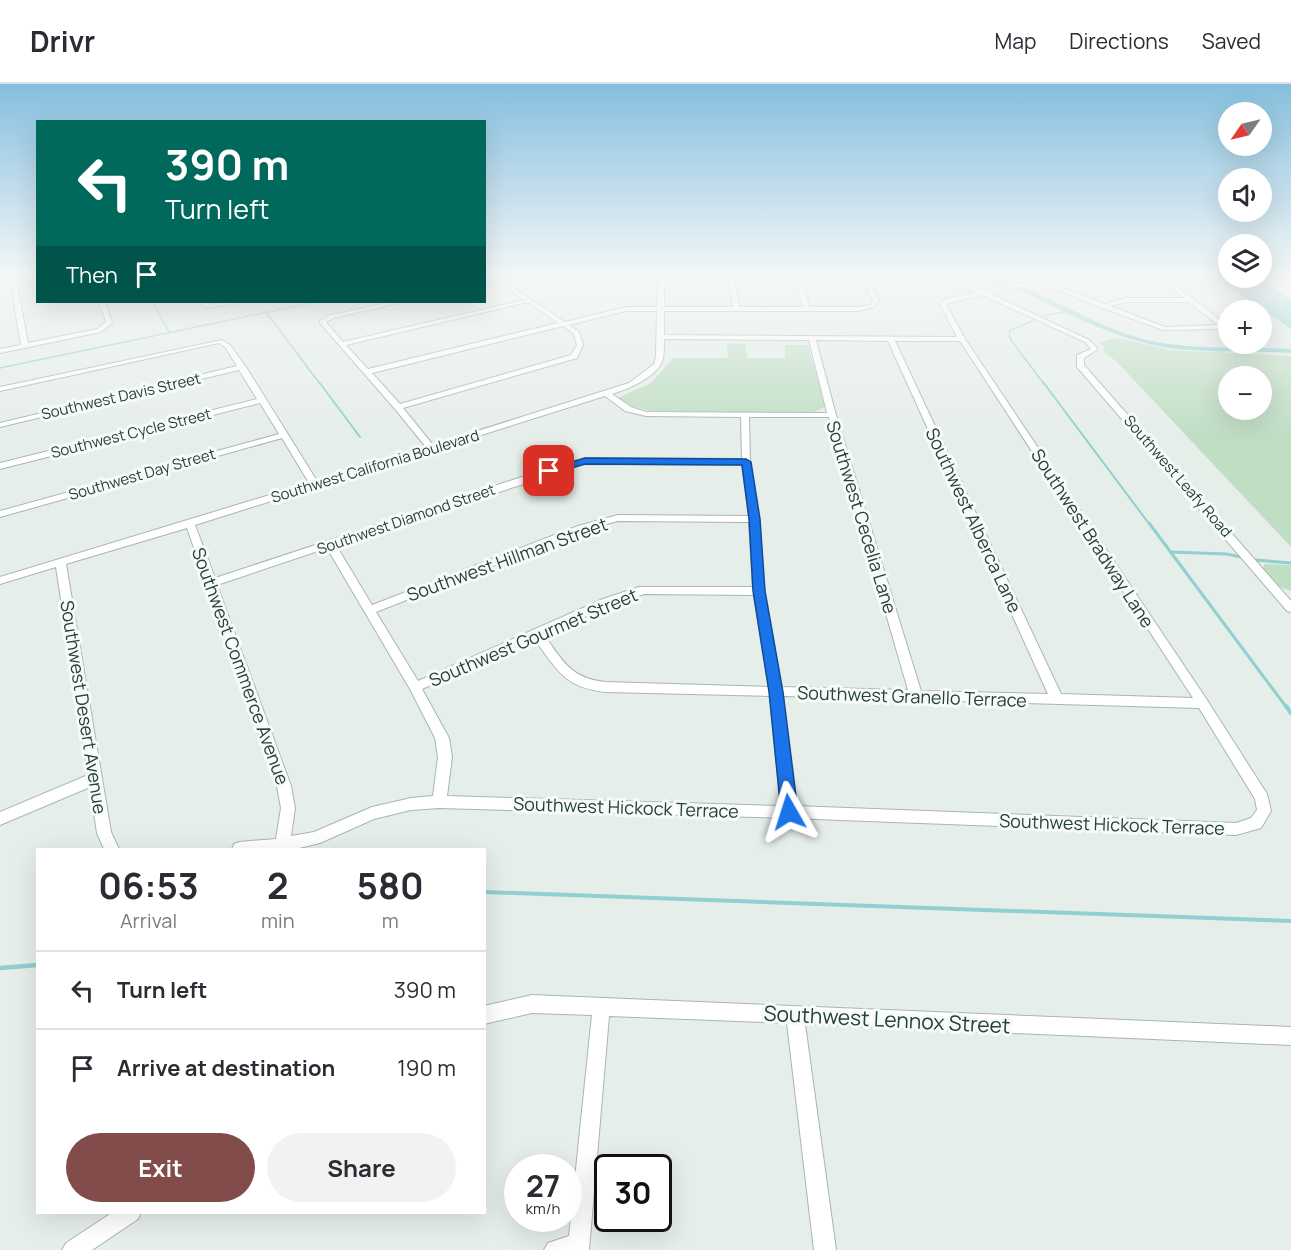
<!DOCTYPE html>
<html lang="en">
<head>
<meta charset="utf-8">
<style>
  body { margin:0; font-family:Manrope,sans-serif; background:#f2f2f3; color:#2b2b33; height:100vh; display:flex; flex-direction:column; font-size:22px; white-space:nowrap }
  * { box-sizing:border-box; margin:0 }
  p { font-size:20px; color:#7c7c81 }
  .icon { flex:none; width:33px; height:33px; fill:none; stroke:currentColor; stroke-width:2; stroke-linecap:round; stroke-linejoin:round }
  .map { position:relative; flex:1; overflow:hidden }
  .drawer { position:absolute; left:36px; top:764px; width:450px; height:366px; display:flex; flex-direction:column; background:#fff; border-radius:0px; box-shadow:0 6px 24px #0002 }
  .drawer>* { flex:none }
  .top-card { position:absolute; left:36px; top:36px; width:450px; height:183px; border-radius:0px; box-shadow:0 6px 24px #0002; background:#00695c; color:#fff; overflow:hidden }
  .needle { width:39px; rotate:236deg }
  .controls { position:absolute; left:1218px; top:18px; display:grid; gap:12px }
  .controls a { display:grid; place-items:center; width:54px; height:54px; border-radius:50%; background:#fff; box-shadow:0 6px 24px #0002; font-size:30px }
  .speed { position:absolute; left:504px; top:1070px; display:flex; gap:12px; font-size:30px; font-weight:700; text-align:center }
  .speed>* { display:grid; place-content:center; width:78px; height:78px; border-radius:50%; background:#fff; box-shadow:0 6px 24px #0002; line-height:1 }
  .speed small { font-size:15px; font-weight:400 }
  .speed .limit { border:3px solid #111; border-radius:9px; background:#fff; color:#111 }
  .pin { position:absolute; display:grid; place-items:center; width:51px; height:51px; color:#fff; margin:-26px; border-radius:12px; box-shadow:0 3px 9px #0006 }
  .me { position:absolute; width:66px; margin:-33px; rotate:354deg; stroke-linejoin:round; filter:drop-shadow(0 0 4px #0008) }
  .turn { display:flex; align-items:center; gap:21px; height:126px; padding:0 30px; font-size:27px }
  .turn .icon { width:78px; height:78px; stroke-width:2.5 }
  .turn b { display:block; font-size:42px; line-height:51px }
  .then { display:flex; align-items:center; height:57px; padding:0 30px; background:#0003; gap:12px; font-size:22px }
  .eta { display:flex; justify-content:space-evenly; align-items:center; height:102px; text-align:center }
  .eta b { font-size:36px; font-weight:700; line-height:42px }
  .button { display:flex; gap:12px; margin-top:auto; padding:12px 30px }
  .button a { flex:1; height:69px; border-radius:36px; background:#824c4a; color:#fff; font-size:24px; font-weight:700; line-height:69px; text-align:center }
  .button a+a { background:#f2f2f3; color:#2b2b33 }
  ul { padding:0; list-style:none }
  li { display:flex; align-items:center; gap:18px; height:78px; padding:0 30px; border-top:2px solid #e1e1e2 }
  li div { flex:1 }
  li b { display:block; font-size:22px }
  li em { font-style:normal }
  header { display:flex; align-items:center; gap:36px; box-sizing:border-box; height:84px; padding:0 30px; background:#fff; border-bottom:2px solid #e1e1e2 }
  header strong { font-size:28px }
  nav { display:flex; gap:33px; margin-inline-start:auto; font-size:21px }
  .map>svg:first-child { display:block }
  .green { fill:#c0dec4; fill-rule:evenodd }
  .water { fill:#91cfd0 }
  .lines { fill:none; stroke-linecap:round; stroke-linejoin:round }
  .stream-far4 { stroke:#91cfd0; stroke-width:1.5 }
  .stream-far3 { stroke:#91cfd0; stroke-width:2 }
  .stream-far2 { stroke:#91cfd0; stroke-width:3 }
  .stream-far1 { stroke:#91cfd0; stroke-width:4 }
  .stream { stroke:#91cfd0; stroke-width:4.5 }
  .canal { fill:#91cfd0; fill-rule:evenodd }
  .minor-casing { stroke:#a8b6b0; stroke-width:2 }
  .minor { fill:#fff; fill-rule:evenodd }
  .route { fill:#1a73e8; stroke:#114b97; stroke-width:1.5 }
  .labels { text-anchor:middle; dominant-baseline:central; stroke-width:6; stroke-linejoin:round; paint-order:stroke }
  .far-street-label { font-size:15px; fill:#254035; stroke:#f7fbf8 }
  .street-label { font-size:18px; fill:#254035; stroke:#f7fbf8 }
  .near-street-label { font-size:21px; fill:#254035; stroke:#f7fbf8 }
</style>
</head>
<body>
<header>
<strong>Drivr</strong>
<nav><a>Map</a><a>Directions</a><a>Saved</a></nav>
</header>
<div class="map">
<svg width="1291" height="1166" viewBox="0 0 1291 1166">
  <rect width="100%" height="100%" fill="#e6eeea"/>
  <g class="green">
    <path d="M1117 254 1170 266 1291 272V463L1116 277 1102 267 1106 263 1098 259ZM1228 292H1262V326H1228Z"/>
    <path d="M727 259 745 260 747 274H785V261H808L825 323 812 329 650 327 629 321 618 314 651 299 673 274H728Z"/>
    <path d="M1265 480 1291 481V507L1280 503 1262 485Z"/>
  </g>
  <path class="water" d="M1211 190H1228V194H1259L1291 216V245Z"/>
  <g class="lines">
    <g class="stream-far4">
      <path d="M981 190 1006 199"/>
      <path d="M153 218 169 248"/>
      <path d="M266 228 320 300"/>
      <path d="M1044 232 1069 227"/>
      <path d="M1032 237 1009 247 1011 256 1044 300"/>
      <path d="M0 284 316 218"/>
    </g>
    <g class="stream-far3">
      <path d="M319 298 360 353"/>
      <path d="M1043 298 1150 441"/>
    </g>
    <g class="stream-far2">
      <path d="M1149 439 1287 624"/>
      <path d="M1171 468 1226 470 1241 473"/>
      <path d="M1256 476 1291 479"/>
    </g>
    <g class="stream-far1">
      <path d="M1286 622 1291 629"/>
      <path d="M484 808 1291 837"/>
    </g>
    <path class="stream" d="M0 884 38 881"/>
    <path class="canal" d="M1019 202C1061 218 1099 243 1143 255 1191 267 1242 262 1291 265V269C1247 266 1201 270 1158 262 1108 252 1063 227 1017 205Z"/>
    <defs>
      <g id="minor">
        <path d="M9 190H15L28 259 97 245 106 238 99 218H105L112 239 101 248 0 269V265L21 261Z"/>
        <path d="M658 190H664V223H733L727 190H733L739 223H803L793 190H799L810 223H858L870 221 873 216 858 190H864L879 216 874 223 858 227H664V251L957 253 939 219 946 215 976 208 933 190H941L983 207 1035 196 1022 190H1030L1042 195 1065 190H1161L1223 238 1225 243 1222 245 1163 246 1100 223 1041 199 989 209 1089 256 1097 264V266L1084 274V281L1291 517V528L1287 527 1077 283V271L1091 265 1085 258 982 211 946 220 965 255 1207 616 1267 710 1271 727 1261 744 1236 751 789 734 439 724 411 726 374 735 320 759 295 765H232L234 760 239 758 276 755 281 724 277 702 187 444 66 480 111 748 119 765H104L97 749 90 703 0 741V728L88 691 56 483 0 500V493L309 399 282 354 0 433V427L279 350 260 319 0 385V379L257 315 239 286 0 343V339L237 282 225 263 219 259 0 307V303L222 256 230 261 246 283 317 397 426 363 395 325 320 239V237L330 231 392 218H402L334 234 326 238 343 258 524 216 498 198 484 201V197L499 194 565 238 626 223H657ZM1069 193H1157L1185 214H1127L1104 220 1048 197ZM528 218 558 239 368 285 346 261ZM1127 218H1189L1218 241 1165 243 1110 222ZM626 227H657L656 273 654 280 629 299 433 361 403 324 577 274 583 261 579 248 569 241ZM563 242 574 250 577 261 571 271 400 320 372 289ZM664 255 809 256 827 329 646 328 631 323 612 310C628 305 658 293 663 275 664 269 664 261 664 255ZM816 256 888 257 1048 610 921 607 836 331ZM895 257H960L1193 614 1061 610ZM605 312 625 327 646 332 741 333 742 375 585 374 546 385 215 494 195 441ZM749 333H829L908 606 781 603 764 507 759 435 750 378ZM585 380 742 381 749 432 618 431 578 442 372 521 336 461ZM618 437 749 438 753 503H639L603 515 418 597 376 528 584 446ZM327 464 410 605 435 654 438 673 433 712 411 714 372 723 314 748 291 752 295 724 291 702 217 501ZM644 510 754 511 769 603 605 598C570 594 563 577 544 551L611 521ZM534 555C558 586 563 603 605 608L770 612 781 722 447 712 452 673 449 654 422 605ZM783 612 1199 624 1255 715 1257 726 1251 734 1236 739 795 722Z"/>
        <path d="M200 218H206L208 220 245 218 206 224Z"/>
        <path d="M532 911 1291 943V961L805 940 836 1166H814L787 939 609 932 589 1166H544L548 1159 569 1152 592 931 532 929 484 940V922Z"/>
        <path d="M113 1128H141L138 1135 92 1166H62L66 1159Z"/>
      </g>
    </defs>
    <use href="#minor" class="minor-casing"/>
    <use href="#minor" class="minor"/>
  </g>
  <linearGradient id="sky" x2="0" y2="1"><stop stop-color="#85bfde"/><stop offset="0.54" stop-color="#f4f7f6"/><stop offset="1" stop-color="#f4f7f6" stop-opacity="0"/></linearGradient>
  <rect width="1291" height="353" fill="url(#sky)"/>
  <path class="route" d="M585 374 746 375 751 378 760 435 765 507 783 608 798 728 795 733 789 735 784 733 781 728 769 608 753 507 749 435 742 381 585 380 549 390 544 387Z"/>
  <g class="labels">
    <g class="far-street-label">
      <text transform="translate(121 312) rotate(-13)">Southwest Davis Street</text>
      <text transform="translate(131 349) rotate(-14)">Southwest Cycle Street</text>
      <text transform="translate(375 382) rotate(-17)">Southwest California Boulevard</text>
      <text transform="translate(142 390) rotate(-16)">Southwest Day Street</text>
      <text transform="translate(1178 392) rotate(49)">Southwest Leafy Road</text>
      <text transform="translate(406 435) rotate(-19)">Southwest Diamond Street</text>
    </g>
    <g class="street-label">
      <text transform="translate(862 433) rotate(73)">Southwest Cecelia Lane</text>
      <text transform="translate(974 436) rotate(65)">Southwest Alberca Lane</text>
      <text transform="translate(1093 454) rotate(57)">Southwest Bradway Lane</text>
      <text transform="translate(507 475) rotate(-20)">Southwest Hillman Street</text>
      <text transform="translate(533 553) rotate(-23)">Southwest Gourmet Street</text>
      <text transform="translate(241 582) rotate(70)">Southwest Commerce Avenue</text>
      <text transform="translate(912 612) rotate(2)">Southwest Granello Terrace</text>
      <text transform="translate(84 623) rotate(81)">Southwest Desert Avenue</text>
      <text transform="translate(626 723) rotate(2)">Southwest Hickock Terrace</text>
      <text transform="translate(1112 740) rotate(2)">Southwest Hickock Terrace</text>
    </g>
    <g class="near-street-label">
      <text transform="translate(887 935) rotate(3)">Southwest Lennox Street</text>
    </g>
  </g>
</svg>
<div class="controls">
<a><svg class="needle" viewBox="-14 -14 28 28"><path d="M0-13l5 13h-10z" fill="#e53935"/><path d="M0 13l5-13h-10z" fill="#7c7c81"/></svg></a>
<a><svg class="icon" aria-label="sound" viewBox="0 0 24 24"><path d="M4 9h4l5-4v14l-5-4H4zM17 9q2 3 0 6"/></svg></a>
<a><svg class="icon" aria-label="layers" viewBox="0 0 24 24"><path d="M12 4l9 5-9 5-9-5zM3 14l9 5 9-5"/></svg></a>
<a>+</a>
<a>−</a>
</div>
<div class="speed"><div>27<small>km/h</small></div><div class="limit">30</div></div>
<div class="pin" style="left:549px;top:387px;background:#d93025"><svg class="icon" aria-label="arrive" viewBox="0 0 24 24"><path d="M6 21V4h12l-3 4 3 4H6"/></svg></div>
<svg class="me" style="left:789px;top:728px" viewBox="-20 -20 40 40"><path d="M0-17L14 15 0 8-14 15z" fill="#1a73e8" stroke="#fff" stroke-width="4"/></svg>
<div class="top-card">
<div class="turn"><svg class="icon" aria-label="left" viewBox="0 0 24 24"><path d="M17 20v-9H6M10 6l-5 5 5 5"/></svg><div><b>390 m</b>Turn left</div></div>
<div class="then">Then<svg class="icon" aria-label="arrive" viewBox="0 0 24 24"><path d="M6 21V4h12l-3 4 3 4H6"/></svg></div>
</div>
<section class="drawer">
<div class="eta">
<div><b>06:53</b><p>Arrival</p></div>
<div><b>2</b><p>min</p></div>
<div><b>580</b><p>m</p></div>
</div>
<ul>
<li><svg class="icon" aria-label="left" viewBox="0 0 24 24"><path d="M17 20v-9H6M10 6l-5 5 5 5"/></svg><div><b>Turn left</b></div><em>390 m</em></li>
<li><svg class="icon" aria-label="arrive" viewBox="0 0 24 24"><path d="M6 21V4h12l-3 4 3 4H6"/></svg><div><b>Arrive at destination</b></div><em>190 m</em></li>
</ul>
<div class="button"><a>Exit</a><a>Share</a></div>
</section>
</div>
</body>
</html>
